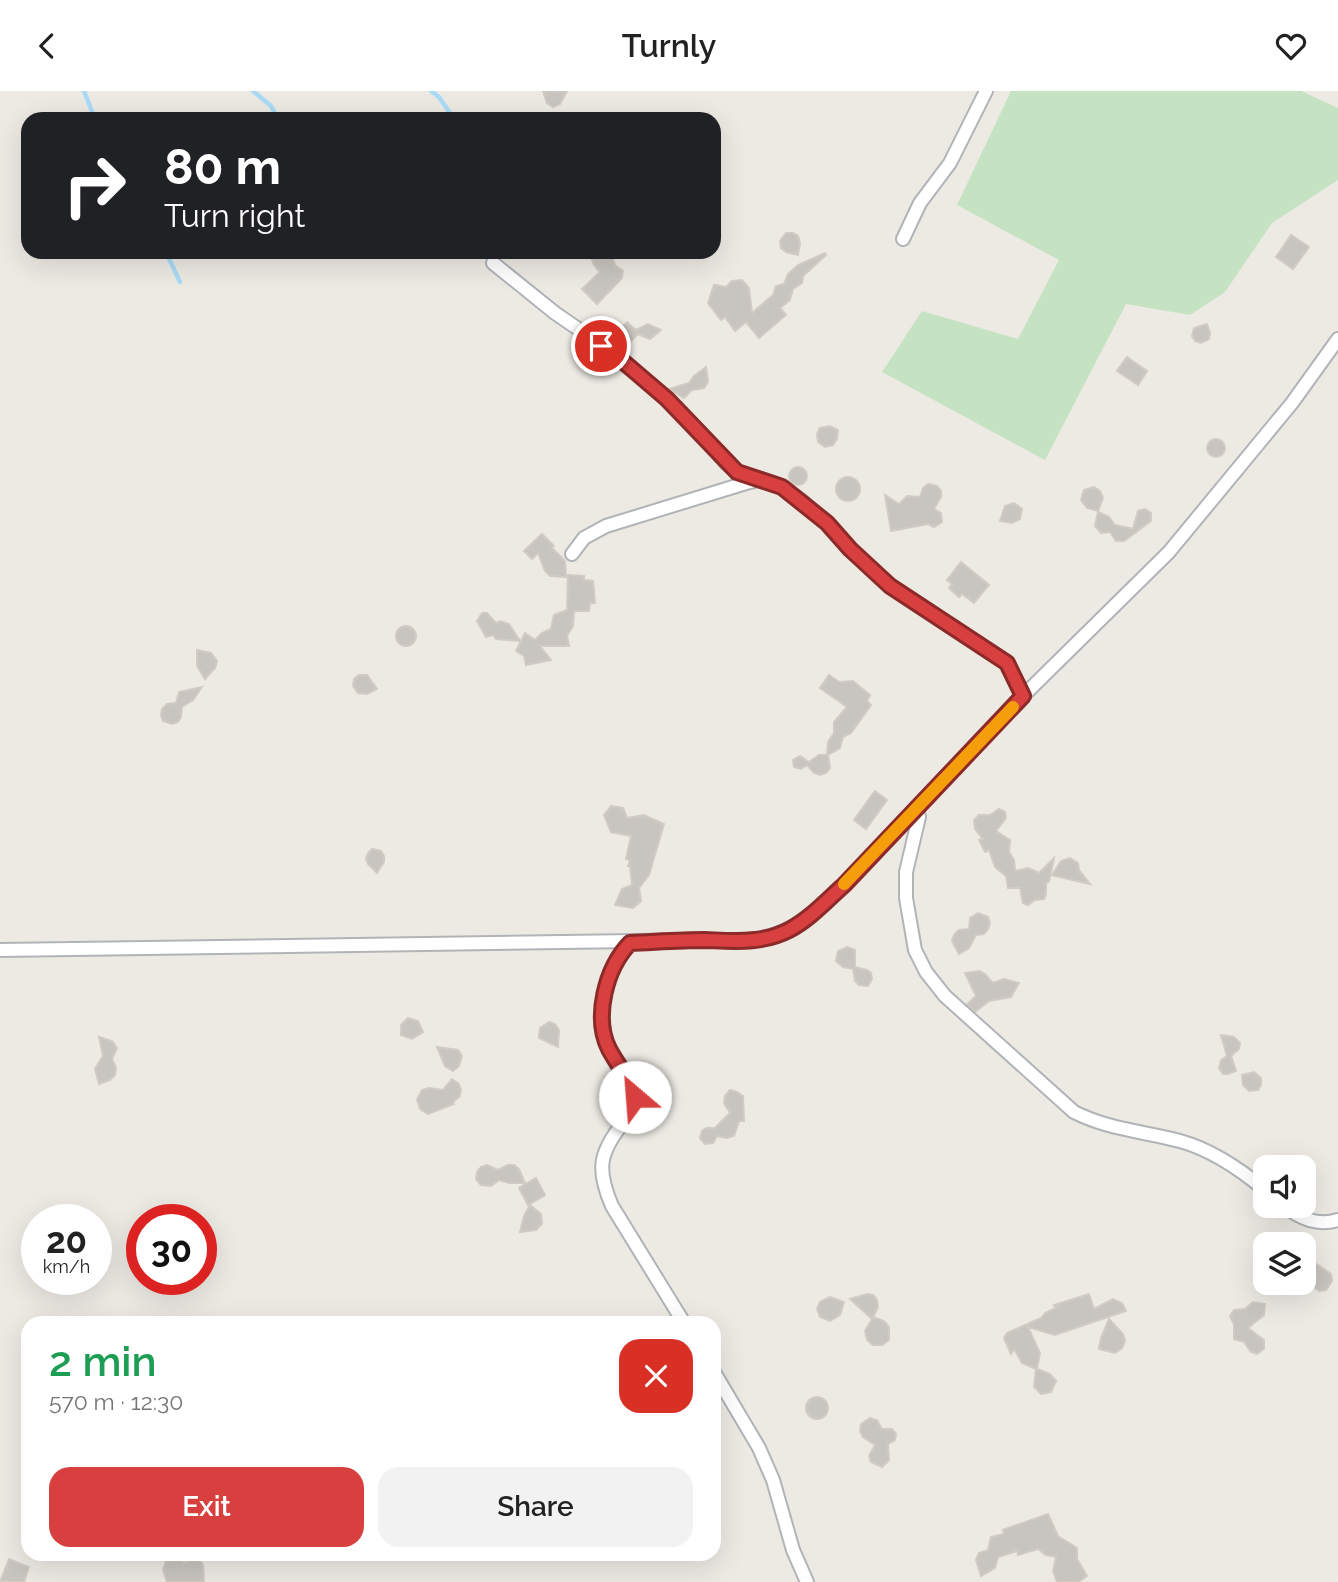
<!DOCTYPE html>
<html lang="en">
<head>
<meta charset="utf-8">
<style>
  body { margin:0; font-family:Raleway,sans-serif; background:#f2f2f2; color:#222; height:100vh; display:flex; flex-direction:column; font-size:26px; white-space:nowrap }
  * { box-sizing:border-box; margin:0 }
  p { font-size:23px; color:#767676 }
  .icon { flex:none; width:38px; height:38px; fill:none; stroke:currentColor; stroke-width:2; stroke-linecap:round; stroke-linejoin:round }
  .map { position:relative; flex:1; overflow:hidden }
  .sheet { position:absolute; left:21px; top:1225px; width:700px; height:245px; display:flex; flex-direction:column; background:#fff; border-radius:21px; box-shadow:0 7px 28px #0002 }
  .sheet>* { flex:none }
  .hud { position:absolute; left:21px; top:21px; width:700px; height:147px; border-radius:21px; box-shadow:0 7px 28px #0002; background:#202124; color:#fff; overflow:hidden }
  .buttons { position:absolute; left:1253px; top:1064px; display:grid; gap:14px }
  .buttons a { display:grid; place-items:center; width:63px; height:63px; border-radius:14px; background:#fff; box-shadow:0 7px 28px #0002; font-size:35px }
  .speed { position:absolute; left:21px; top:1113px; display:flex; gap:14px; font-size:35px; font-weight:700; text-align:center }
  .speed>* { display:grid; place-content:center; width:91px; height:91px; border-radius:50%; background:#fff; box-shadow:0 7px 28px #0002; line-height:1 }
  .speed small { font-size:18px; font-weight:400 }
  .speed .limit { border:10px solid #d22; background:#fff; color:#111 }
  .pin { position:absolute; display:grid; place-items:center; width:60px; height:60px; color:#fff; margin:-30px; border:4px solid #fff; border-radius:50%; box-shadow:0 2px 7px #0007 }
  .me { position:absolute; width:77px; margin:-38px; rotate:333deg; stroke-linejoin:round; filter:drop-shadow(0 0 5px #0008) }
  .turn { display:flex; align-items:center; gap:24px; height:147px; padding:0 28px; font-size:32px }
  .turn .icon { width:91px; height:91px; stroke-width:2.5 }
  .turn b { display:block; font-size:49px; line-height:60px }
  .round { display:grid; place-items:center; flex:none; width:74px; height:74px; border-radius:21px; background:#f2f2f2 }
  .overview { display:flex; align-items:center; justify-content:space-between; height:119px; padding:0 28px }
  h1 { font-size:42px; font-weight:600; line-height:52px; color:#1e9e55 }
  .button { display:flex; gap:14px; margin-top:auto; padding:14px 28px }
  .button a { flex:1; height:80px; border-radius:21px; background:#d83f3f; color:#fff; font-size:28px; font-weight:600; line-height:80px; text-align:center }
  .button a+a { background:#f2f2f2; color:#222 }
  header { display:flex; justify-content:space-between; align-items:center; height:91px; padding:0 28px; background:#fff; font-size:32px; font-weight:600 }
  .map>svg:first-child { display:block }
  .green { fill:#c5e2c2 }
  .lines { fill:none; stroke-linecap:round; stroke-linejoin:round }
  .stream { stroke:#aadbf6; stroke-width:4.5 }
  .building { fill:#c8c5c0; stroke:#d1cbc3; stroke-width:2 }
  .street-casing { stroke:#b1b4b7; stroke-width:16 }
  .street { stroke:#fff; stroke-width:12 }
  .route-casing { stroke:#8c2929; stroke-width:18 }
  .route { stroke:#d83f3f; stroke-width:12 }
  .slow { stroke:#f59e0b; stroke-width:12 }
</style>
</head>
<body>
<header><svg class="icon" aria-label="back" viewBox="0 0 24 24"><path d="M15 5l-7 7 7 7"/></svg>Turnly<svg class="icon" aria-label="heart" viewBox="0 0 24 24"><path d="M12 20l-8-8c-3-5 5-10 8-4 3-6 11-1 8 4z"/></svg></header>
<div class="map">
<svg width="1338" height="1491" viewBox="0 0 1338 1491">
  <rect width="100%" height="100%" fill="#edeae4"/>
  <path class="green" d="M1011 0H1301L1338 17V89L1272 132 1225 201 1190 224 1126 213 1045 369 882 281 922 220 1018 248 1059 169 957 114Z"/>
  <g class="lines">
    <g class="stream">
      <path d="M84 0 95 28"/>
      <path d="M253 0 271 15 278 28"/>
      <path d="M431 0 439 6 454 28"/>
      <path d="M166 161 180 191"/>
    </g>
  </g>
  <g class="building">
    <path d="M543 0H567L560 13 553 16 547 12Z"/>
    <path d="M786 142H793L798 145 800 152 798 164 786 161 781 157 780 150Z"/>
    <path d="M1291 144 1309 156 1293 178 1276 166Z"/>
    <path d="M589 161H611L615 174 623 180 622 187 597 213 582 198 600 181 594 174Z"/>
    <path d="M825 162 826 164 803 185 802 192 793 198 790 209 780 217 786 224 759 247 746 231 735 240 725 226 721 229 708 212 714 194 726 196 732 190 742 189 749 197 752 222 773 204 776 195 784 193 788 183 798 174Z"/>
    <path d="M627 231 636 239 648 233 661 239 650 248 638 243 625 256 616 247V242Z"/>
    <path d="M1207 233 1210 242 1209 248 1201 252 1195 250 1192 245 1194 237Z"/>
    <path d="M1127 266 1147 280 1138 294 1117 280Z"/>
    <path d="M706 276 708 291 704 297 692 299 684 307 669 298 689 292 694 285Z"/>
    <path d="M830 335 838 339 837 348 833 354 825 356 818 351 817 343 820 337Z"/>
    <circle cx="1216" cy="357" r="9"/>
    <circle cx="798" cy="385" r="9"/>
    <circle cx="848" cy="398" r="12"/>
    <path d="M928 393 937 395 941 400V406L934 418 941 422 942 431 934 436 928 433 891 440 885 404 899 413 907 405 920 406 923 397Z"/>
    <path d="M1094 396 1100 400 1103 407 1098 420 1087 417 1081 409 1084 399Z"/>
    <path d="M1014 412 1022 418 1020 428 1012 432 1000 430 1005 415Z"/>
    <path d="M1145 418 1151 422V430L1124 450H1116L1110 441 1101 442 1095 435 1098 421 1109 426 1115 434 1133 438 1138 420Z"/>
    <path d="M542 443 554 455 552 457 565 470 566 486 550 485 545 480 538 462 532 468 524 460Z"/>
    <path d="M961 471 989 494 974 512 962 503 959 506 949 497 952 493 947 489Z"/>
    <path d="M568 484 584 485V489L593 490 595 512H590L589 520H574L573 535 567 545 569 555H540L551 569 526 574 524 565 516 560 525 542 535 549 542 542 551 538 554 524 567 519Z"/>
    <path d="M482 522H487L496 532 500 530 509 533 520 550 496 548 493 544 486 546 477 530Z"/>
    <circle cx="406" cy="545" r="10"/>
    <path d="M197 559 211 562 217 570 215 577 205 588 197 575Z"/>
    <path d="M359 584H367L377 598 367 603 358 602 353 595 354 588Z"/>
    <path d="M829 584 839 591 853 590 870 604 867 610 871 614 851 642 843 646 840 657 828 664 830 677 826 682 820 684 814 682 807 674 801 678 794 676 793 669 800 665 809 671 819 664H827L828 651 834 642V631L847 616 820 597Z"/>
    <path d="M202 596 193 609 182 616 181 626 178 631 172 633 163 630 161 624 162 618 167 613 176 612 179 601Z"/>
    <path d="M875 700 887 709 866 738 854 729Z"/>
    <path d="M611 715 623 717 627 727 644 724 664 733 649 784 639 797 641 810 633 817 615 814 622 798 632 794 630 775H628L630 769 626 768 631 745 611 741 604 724Z"/>
    <path d="M999 718 1005 721 1006 727 996 740 1010 749 1009 761 1014 769 1015 780 1028 777 1039 782 1054 767 1049 791 1046 792V803L1044 808 1035 809 1028 814 1023 812 1020 797H1008L1006 785 995 776 989 759 985 761 979 749 983 748 975 738 974 729 979 724H990Z"/>
    <path d="M372 758 381 760 384 765V771L377 782 368 773 366 768 368 762Z"/>
    <path d="M1070 767 1078 772 1079 779 1090 793 1052 784 1061 770Z"/>
    <path d="M978 822 988 826 990 832 988 838 984 843 976 844 969 857 959 863 952 850 954 844 959 839 969 838 970 827Z"/>
    <path d="M847 856 855 859V876L867 879 871 882 872 888 868 895 859 894 855 890 853 878 843 876 836 870 838 860Z"/>
    <path d="M979 880 985 883 993 892 1004 888 1019 892 1011 906 989 910 975 921 967 913 976 905 965 882Z"/>
    <path d="M408 927 418 930 423 941 412 948 401 944V934Z"/>
    <path d="M549 931 555 933 559 939 558 956 539 947 540 937Z"/>
    <path d="M1221 944 1234 946 1240 952 1239 958 1231 965 1236 980 1228 983H1223L1219 977 1221 969 1227 965Z"/>
    <path d="M99 946 112 950 117 957 112 968 116 977 115 984 110 989 99 993 95 978 103 965Z"/>
    <path d="M437 956 458 959 462 965 459 975 453 980 445 975Z"/>
    <path d="M1254 981 1261 987V994L1258 999 1249 1000 1243 994 1242 984Z"/>
    <path d="M452 988 459 993 461 999 460 1005 453 1011 454 1013 428 1023 420 1018 417 1008 422 999 429 997 443 999Z"/>
    <path d="M730 999 737 1001 743 1005 744 1030H739L734 1045 727 1047 717 1045 713 1052 705 1053 700 1047 702 1040 706 1037H715L730 1022 724 1012 725 1005Z"/>
    <path d="M487 1074 498 1079 508 1074H514L519 1078 525 1092H509L499 1089 491 1095 481 1094 476 1088 477 1081 481 1076Z"/>
    <path d="M536 1087 545 1104 528 1114 519 1097Z"/>
    <path d="M530 1114 541 1123 542 1133 536 1139 520 1141 524 1125Z"/>
    <path d="M1315 1172 1331 1183 1332 1190 1326 1199 1319 1200 1311 1194 1310 1187Z"/>
    <path d="M867 1203 873 1204 877 1209 878 1216 873 1226 884 1230 889 1236V1249L882 1254H873L867 1249 865 1240 872 1228 850 1208Z"/>
    <path d="M1089 1203 1094 1218 1113 1208 1122 1212 1126 1220 1055 1244 1028 1236 1040 1262 1037 1278 1050 1283 1056 1290 1051 1301 1041 1303 1034 1296 1036 1278 1022 1272 1014 1258 1011 1263 1004 1247 1007 1242 1041 1227 1045 1222 1056 1217 1054 1214Z"/>
    <path d="M830 1206 844 1211 840 1224 830 1230 820 1226 817 1218 820 1211Z"/>
    <path d="M1253 1211 1265 1213 1264 1224 1248 1237 1264 1249V1258L1257 1263 1251 1261 1244 1251 1234 1248V1233L1230 1225 1234 1219 1245 1218Z"/>
    <path d="M1109 1228 1123 1243 1125 1250 1122 1257 1115 1262 1099 1258 1101 1247Z"/>
    <circle cx="817" cy="1317" r="11"/>
    <path d="M870 1327 877 1329 882 1338H892L896 1343 895 1349 888 1353 889 1369 882 1376 871 1371 869 1365 875 1354 863 1346 860 1340 861 1333Z"/>
    <path d="M1048 1423 1058 1445 1077 1457V1468L1087 1485 1078 1491H1057L1053 1480 1056 1466 1046 1464 1038 1458 1018 1464 1017 1460 998 1466 995 1477 981 1485 976 1469 979 1462 988 1459 991 1446 1004 1443 1003 1439Z"/>
    <path d="M167 1466 177 1467 184 1472 195 1467 200 1469 203 1474 204 1491H167L163 1479Z"/>
    <path d="M9 1468 29 1476 24 1491H0Z"/>
  </g>
  <g class="lines">
    <defs>
      <g id="street">
        <path d="M903 148 920 112 950 72 986 0"/>
        <path d="M493 172 555 222 619 266 642 286 690 331 726 372 737 381 758 389"/>
        <path d="M572 463 584 447 606 435 746 392 759 389 770 391 782 396 802 410 827 432 850 458 890 495 1007 572 1023 605"/>
        <path d="M916 717 919 726 906 781V807L915 859 926 881 945 905 1074 1021C1110 1039 1143 1040 1180 1050 1212 1059 1240 1078 1265 1099"/>
        <path d="M630 851C605 878 593 928 611 961 619 975 636 992 635 1008 634 1017 628 1025 623 1032 598 1063 597 1080 612 1115L684 1232"/>
        <path d="M0 859 707 849C778 853 792 841 844 794L1023 605 1169 461 1292 312 1338 248"/>
        <path d="M1284 1115C1301 1128 1317 1135 1338 1129"/>
        <path d="M714 1281 759 1357 773 1389 793 1459 807 1491"/>
      </g>
    </defs>
    <use href="#street" class="street-casing"/>
    <use href="#street" class="street"/>
  </g>
  <g class="lines">
    <defs>
      <path id="route" d="M601 255 619 267 667 308 737 381 782 396 827 432 850 458 890 495 1007 572 1023 605 844 794C827 809 810 828 789 839 762 853 734 850 705 849 680 849 655 851 630 852 606 877 593 926 609 958 618 975 630 988 635 1006"/>
    </defs>
    <use href="#route" class="route-casing"/>
    <use href="#route" class="route"/>
    <path class="slow" d="M844 793 1013 616"/>
  </g>
</svg>
<div class="buttons">
<a><svg class="icon" aria-label="sound" viewBox="0 0 24 24"><path d="M4 9h4l5-4v14l-5-4H4zM17 9q2 3 0 6"/></svg></a>
<a><svg class="icon" aria-label="layers" viewBox="0 0 24 24"><path d="M12 4l9 5-9 5-9-5zM3 14l9 5 9-5"/></svg></a>
</div>
<div class="speed"><div>20<small>km/h</small></div><div class="limit">30</div></div>
<div class="pin" style="left:601px;top:255px;background:#d93025"><svg class="icon" aria-label="arrive" viewBox="0 0 24 24"><path d="M6 21V4h12l-3 4 3 4H6"/></svg></div>
<svg class="me" style="left:635px;top:1006px" viewBox="-20 -20 40 40"><circle r="19" fill="#fff"/><path d="M0-13L10 11 0 6-10 11z" fill="#d83f3f"/></svg>
<div class="hud">
<div class="turn"><svg class="icon" aria-label="right" viewBox="0 0 24 24"><path d="M7 20v-9h11M14 6l5 5-5 5"/></svg><div><b>80 m</b>Turn right</div></div>
</div>
<section class="sheet">
<div class="overview"><div><h1>2 min</h1><p>570 m · 12:30</p></div><a class="round" style="background:#d93025;color:#fff"><svg class="icon" aria-label="close" viewBox="0 0 24 24"><path d="M6 6l12 12M18 6L6 18"/></svg></a></div>
<div class="button"><a>Exit</a><a>Share</a></div>
</section>
</div>
</body>
</html>
